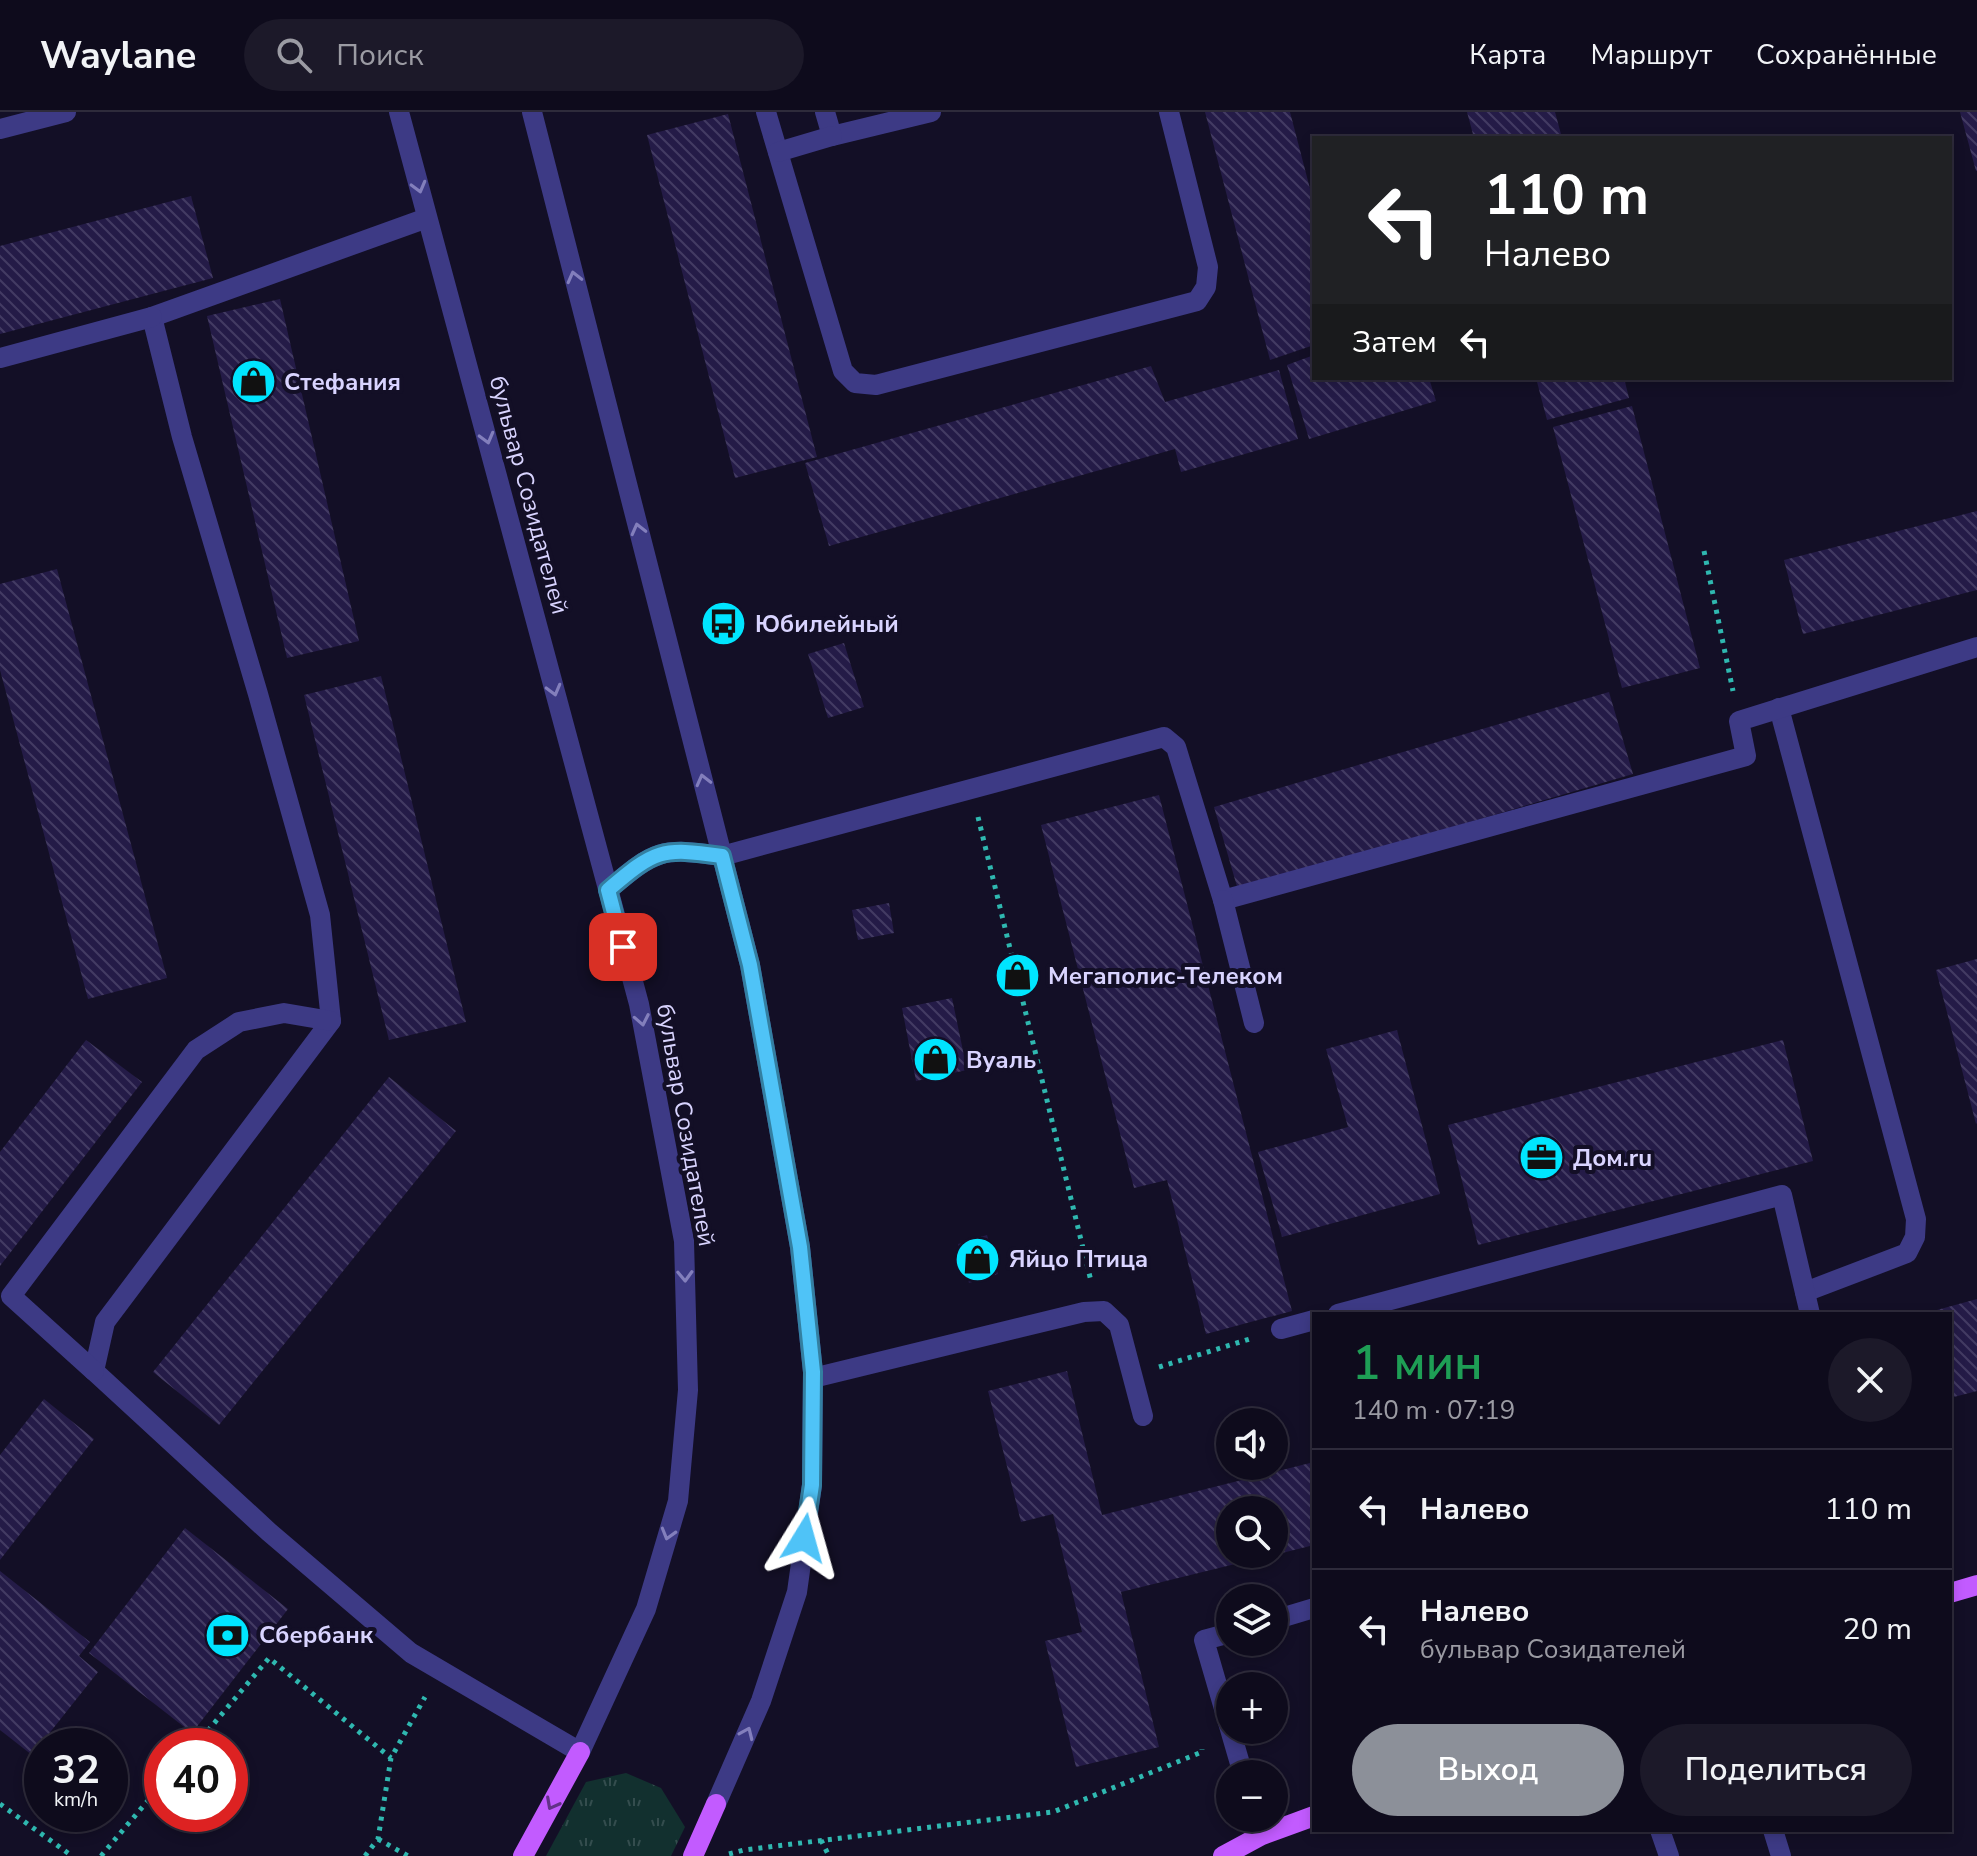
<!DOCTYPE html>
<html lang="ru">
<head>
<meta charset="utf-8">
<style>
  body { margin:0; font-family:"Nunito Sans",sans-serif; background:#1c1929; color:#f1f3f6; height:100vh; display:flex; flex-direction:column; font-size:30px; white-space:nowrap }
  * { box-sizing:border-box; margin:0 }
  p { font-size:26px; color:#9b9ba3 }
  .icon { flex:none; width:44px; height:44px; fill:none; stroke:currentColor; stroke-width:2; stroke-linecap:round; stroke-linejoin:round }
  .map { position:relative; flex:1; overflow:hidden }
  .panel { position:absolute; left:1312px; top:1200px; width:640px; height:520px; display:flex; flex-direction:column; background:#0e0b1c; border-radius:0px; box-shadow:0 4px 12px #0003,0 0 0 2px #2e2b3b }
  .panel>* { flex:none }
  .guide { position:absolute; left:1312px; top:24px; width:640px; height:244px; border-radius:0px; box-shadow:0 4px 12px #0003,0 0 0 2px #2e2b3b; background:#202124; color:#fff; overflow:hidden }
  .buttons { position:absolute; left:1216px; top:1296px; display:grid; gap:16px }
  .buttons a { display:grid; place-items:center; width:72px; height:72px; border-radius:50%; background:#0e0b1c; box-shadow:0 4px 12px #0003,0 0 0 2px #2e2b3b; font-size:40px }
  .speed { position:absolute; left:24px; top:1616px; display:flex; gap:16px; font-size:40px; font-weight:700; text-align:center }
  .speed>* { display:grid; place-content:center; width:104px; height:104px; border-radius:50%; background:#0e0b1c; box-shadow:0 4px 12px #0003,0 0 0 2px #2e2b3b; line-height:1 }
  .speed small { font-size:20px; font-weight:400 }
  .speed .limit { border:12px solid #d22; background:#fff; color:#111 }
  .pin { position:absolute; display:grid; place-items:center; width:68px; height:68px; color:#fff; margin:-34px; border-radius:16px; box-shadow:0 4px 12px #0006 }
  .me { position:absolute; width:88px; margin:-44px; rotate:8deg; stroke-linejoin:round; filter:drop-shadow(0 0 6px #0008) }
  .turn { display:flex; align-items:center; gap:28px; height:168px; padding:0 40px; font-size:36px }
  .turn .icon { width:104px; height:104px; stroke-width:2.5 }
  .turn b { display:block; font-size:56px; line-height:68px }
  .then { display:flex; align-items:center; height:76px; padding:0 40px; background:#0003; gap:16px; font-size:30px }
  .round { display:grid; place-items:center; flex:none; width:84px; height:84px; border-radius:42px; background:#1c1929 }
  .overview { display:flex; align-items:center; justify-content:space-between; height:136px; padding:0 40px }
  h1 { font-size:48px; font-weight:600; line-height:60px; color:#1e9e55 }
  .primary-button { display:flex; gap:16px; margin-top:auto; padding:16px 40px }
  .primary-button a { flex:1; height:92px; border-radius:48px; background:#8c9099; color:#fff; font-size:32px; font-weight:600; line-height:92px; text-align:center }
  .primary-button a+a { background:#1c1929; color:#f1f3f6 }
  ul { padding:0; list-style:none }
  li { display:flex; align-items:center; gap:24px; height:120px; padding:0 40px; border-top:2px solid #2e2b3b }
  li div { flex:1 }
  li b { display:block; font-size:30px }
  li em { font-style:normal }
  header { display:flex; align-items:center; gap:48px; box-sizing:border-box; height:112px; padding:0 40px; background:#0e0b1c; border-bottom:2px solid #2e2b3b }
  header strong { font-size:38px }
  nav { display:flex; gap:44px; margin-inline-start:auto; font-size:28px }
  .search { width:560px; height:72px; background:#1c1929; display:flex; align-items:center; gap:20px; box-sizing:border-box; padding:0 28px; border-radius:44px; color:#9b9ba3; font-size:30px }
  .map>svg:first-child { display:block }
  .grass { fill:url(#grass-tufts) }
  .building { fill:url(#building-back-hatch) }
  .lines { fill:none; stroke-linecap:round; stroke-linejoin:round }
  .path { stroke:#2fb8b0; stroke-width:5; stroke-dasharray:4 6; stroke-linecap:butt }
  .minor { stroke:#3d3a85; stroke-width:20 }
  .major { stroke:#c25bff; stroke-width:20 }
  .oneway { stroke:#837fbc }
  .oneway2 { stroke:#623188 }
  .route-casing { stroke:#337fa1; stroke-width:20 }
  .route { stroke:#4fc3f7; stroke-width:14 }
  .labels { text-anchor:middle; dominant-baseline:central; stroke-width:8; stroke-linejoin:round; paint-order:stroke }
  .poi-label { font-size:24px; font-weight:bold; fill:#d9d4ff; stroke:#130f26; text-anchor:start }
  .street-label { font-size:24px; fill:#d9d4ff; stroke:#130f26 }
</style>
</head>
<body>
<header>
<strong>Waylane</strong>
<div class="search"><svg class="icon" aria-label="search" viewBox="0 0 24 24"><circle cx="10" cy="10" r="6"/><path d="M15 15l6 6"/></svg>Поиск</div>
<nav><a>Карта</a><a>Маршрут</a><a>Сохранённые</a></nav>
</header>
<div class="map">
<svg width="1977" height="1744" viewBox="0 0 1977 1744">
  <defs>
    <pattern id="grass-tufts" width="24" height="20" patternUnits="userSpaceOnUse" patternTransform="scale(2)"><rect width="24" height="20" fill="#12302f"/><path d="M3 7l-1-3M5 7V3M7 7l1-3M15 17l-1-3M17 17v-4M19 17l1-3" fill="none" stroke="#344d4e"/></pattern>
    <pattern id="building-back-hatch" width="6" height="6" patternUnits="userSpaceOnUse" patternTransform="scale(2)"><rect width="6" height="6" fill="#241b47"/><path d="M-1 5l2 2M0 0l6 6M5-1l2 2" fill="none" stroke="#433b63"/></pattern>
  </defs>
  <rect width="100%" height="100%" fill="#130f26"/>
  <path class="grass" d="M626 1661 661 1676 685 1715 671 1744H546L586 1670Z"/>
  <g class="building">
    <path d="M1205 0H1290L1314 92V233L1270 248Z"/>
    <path d="M1467 0H1555L1562 26H1474Z"/>
    <path d="M1960 0H1977V59H1976Z"/>
    <path d="M728 2 817 345 735 366 647 23Z"/>
    <path d="M191 84 213 166 0 222V134Z"/>
    <path d="M280 187 359 529 287 546 207 204Z"/>
    <path d="M1314 243V266H1429L1436 289 1309 327 1287 253Z"/>
    <path d="M1151 254 1165 290 1279 258 1298 327 1181 360 1175 337 829 434 805 351Z"/>
    <path d="M1536 266H1624L1629 286 1547 308Z"/>
    <path d="M1632 294 1700 556 1622 576 1553 315Z"/>
    <path d="M1977 399V478L1803 522 1784 448Z"/>
    <path d="M57 457 167 866 88 887 0 558V472Z"/>
    <path d="M844 531 864 595 828 606 808 542Z"/>
    <path d="M381 564 466 910 389 928 304 583Z"/>
    <path d="M1609 580 1633 662 1238 778 1214 695Z"/>
    <path d="M1159 683 1292 1199 1206 1222 1167 1068 1134 1076 1041 713Z"/>
    <path d="M889 791 894 821 858 828 852 798Z"/>
    <path d="M1977 847V1011L1976 1012 1936 858Z"/>
    <path d="M952 886 967 958 916 969 902 896Z"/>
    <path d="M1397 918 1440 1082 1282 1125 1258 1040 1348 1015 1326 937Z"/>
    <path d="M86 928 142 970 0 1154V1040Z"/>
    <path d="M1783 928 1813 1049 1478 1133 1448 1013Z"/>
    <path d="M389 965 456 1019 219 1313 153 1260Z"/>
    <path d="M987 1123 998 1162 969 1171 958 1132Z"/>
    <path d="M1977 1187V1279L1950 1286V1202L1926 1201Z"/>
    <path d="M1067 1259 1102 1403 1314 1350V1433L1274 1443V1398H1230V1442L1272 1443 1121 1480 1159 1635 1076 1655 1045 1529 1082 1520 1053 1402 1021 1410 988 1279Z"/>
    <path d="M44 1287 94 1327 0 1448V1343Z"/>
    <path d="M185 1416 288 1497 192 1621 89 1541Z"/>
    <path d="M0 1459 90 1530 79 1544 98 1560 32 1643 0 1618Z"/>
  </g>
  <g class="lines">
    <g class="path">
      <path d="M1704 439 1733 579"/>
      <path d="M978 705 1091 1169"/>
      <path d="M1159 1255 1253 1226"/>
      <path d="M195 1634 269 1546 391 1646"/>
      <path d="M0 1692 72 1744"/>
      <path d="M378 1727 408 1744"/>
      <path d="M821 1728 829 1744"/>
      <path d="M729 1742 744 1738 1053 1700 1202 1640V1637"/>
      <path d="M101 1744 162 1672"/>
      <path d="M365 1744 378 1727 391 1646 425 1585"/>
    </g>
    <g class="minor">
      <path d="M399 0 639 892 684 1129 688 1278 678 1389 646 1497 580 1640 411 1541 269 1420 94 1259 105 1210 331 909 320 803 258 582 182 325 152 205 427 106"/>
      <path d="M532 0 750 853 800 1135 813 1260 812 1373 797 1480 761 1589 716 1692"/>
      <path d="M766 0 843 259 855 271 876 273 1197 189 1206 175 1208 155 1169 0"/>
      <path d="M825 0 832 24 931 0"/>
      <path d="M0 17 66 0"/>
      <path d="M778 40 832 24"/>
      <path d="M0 246 152 205"/>
      <path d="M1779 596 1916 1107 1915 1125 1907 1141 1805 1180"/>
      <path d="M608 778C655 738 661 735 722 744L1164 625 1176 635 1223 788 1746 644 1739 609 1977 535"/>
      <path d="M1223 788 1254 911"/>
      <path d="M1338 1202 1782 1083 1810 1202"/>
      <path d="M1281 1217 1314 1208"/>
      <path d="M94 1259 11 1184 196 938 239 910 284 901 331 909"/>
      <path d="M813 1266 1084 1200 1104 1199 1119 1213 1143 1304"/>
      <path d="M1274 1508 1314 1496"/>
      <path d="M1230 1521 1204 1528 1243 1662"/>
      <path d="M1660 1718 1669 1744"/>
      <path d="M1773 1718 1781 1744"/>
    </g>
    <g class="major">
      <path d="M1950 1481 1977 1473"/>
      <path d="M523 1744 580 1640"/>
      <path d="M693 1744 716 1692"/>
      <path d="M1223 1744 1262 1723 1314 1704"/>
    </g>
  </g>
  <defs><path id="oneway-chevron" d="M-2-3.5L2.5 0L-2 3.5" fill="none" stroke-width="1.6" stroke-linecap="round" stroke-linejoin="round" transform="scale(2)"/></defs>
  <g class="oneway">
    <use href="#oneway-chevron" transform="translate(419 75) rotate(75)"/>
    <use href="#oneway-chevron" transform="translate(574 165) rotate(-104)"/>
    <use href="#oneway-chevron" transform="translate(487 326) rotate(75)"/>
    <use href="#oneway-chevron" transform="translate(638 417) rotate(-104)"/>
    <use href="#oneway-chevron" transform="translate(554 578) rotate(75)"/>
    <use href="#oneway-chevron" transform="translate(703 668) rotate(-104)"/>
    <use href="#oneway-chevron" transform="translate(642 908) rotate(79)"/>
    <use href="#oneway-chevron" transform="translate(685 1164) rotate(88)"/>
    <use href="#oneway-chevron" transform="translate(668 1422) rotate(106)"/>
    <use href="#oneway-chevron" transform="translate(747 1621) rotate(-66)"/>
  </g>
  <use class="oneway2" href="#oneway-chevron" transform="translate(552 1692) rotate(118)"/>
  <g class="lines">
    <defs>
      <path id="route" d="M623 835 608 778C655 738 661 735 722 744L750 853 800 1135 813 1260 812 1373 804 1426"/>
    </defs>
    <use href="#route" class="route-casing"/>
    <use href="#route" class="route"/>
  </g>
  <defs>
    <symbol id="shop-disc" viewBox="-11 -11 22 22"><circle r="9.5" fill="#00e5ff" stroke="#130f26"/><path d="M-5-2.5h2.3a2.7 3.5 0 0 1 5.4 0H5L5.5 6h-11ZM-1.5-2.5h3a1.5 2.3 0 0 0-3 0Z" fill="#111"/></symbol>
    <symbol id="bus-disc" viewBox="-11 -11 22 22"><circle r="9.5" fill="#00e5ff" stroke="#130f26"/><path d="M-5-6H5V4H4V6H2V4H-2V6H-4V4H-5ZM-3.5-4V0h7V-4ZM-3.5 1.2v1.5H-2V1.2ZM2 1.2v1.5H3.5V1.2Z" fill="#111"/></symbol>
    <symbol id="office-disc" viewBox="-11 -11 22 22"><circle r="9.5" fill="#00e5ff" stroke="#130f26"/><path d="M-6-3h4V-5.5h4V-3h4V5H-6ZM-1-4.5V-3h2v-1.5ZM-6 0V1H6V0Z" fill="#111"/></symbol>
    <symbol id="bank-disc" viewBox="-11 -11 22 22"><circle r="9.5" fill="#00e5ff" stroke="#130f26"/><path d="M-6-4H6V4H-6ZM0-2.3a2.3 2.3 0 1 0 0 4.6a2.3 2.3 0 1 0 0-4.6Z" fill="#111"/></symbol>
  </defs>
  <g fill-rule="evenodd">
    <use href="#shop-disc" x="228" y="244" width="51" height="51"/>
    <use href="#bus-disc" x="698" y="486" width="51" height="51"/>
    <use href="#shop-disc" x="992" y="838" width="51" height="51"/>
    <use href="#shop-disc" x="910" y="922" width="51" height="51"/>
    <use href="#office-disc" x="1516" y="1020" width="51" height="51"/>
    <use href="#shop-disc" x="952" y="1122" width="51" height="51"/>
    <use href="#bank-disc" x="202" y="1498" width="51" height="51"/>
  </g>
  <g class="labels">
    <g class="poi-label">
      <text x="284" y="270">Стефания</text>
      <text x="755" y="512">Юбилейный</text>
      <text x="1048" y="864">Мегаполис-Телеком</text>
      <text x="966" y="948">Вуаль</text>
      <text x="1573" y="1046">Дом.ru</text>
      <text x="1009" y="1147">Яйцо Птица</text>
      <text x="259" y="1523">Сбербанк</text>
    </g>
    <g class="street-label">
      <text transform="translate(529 383) rotate(75)">бульвар Созидателей</text>
      <text transform="translate(686 1013) rotate(80)">бульвар Созидателей</text>
    </g>
  </g>
</svg>
<div class="buttons">
<a><svg class="icon" aria-label="sound" viewBox="0 0 24 24"><path d="M4 9h4l5-4v14l-5-4H4zM17 9q2 3 0 6"/></svg></a>
<a><svg class="icon" aria-label="search" viewBox="0 0 24 24"><circle cx="10" cy="10" r="6"/><path d="M15 15l6 6"/></svg></a>
<a><svg class="icon" aria-label="layers" viewBox="0 0 24 24"><path d="M12 4l9 5-9 5-9-5zM3 14l9 5 9-5"/></svg></a>
<a>+</a>
<a>−</a>
</div>
<div class="speed"><div>32<small>km/h</small></div><div class="limit">40</div></div>
<div class="pin" style="left:623px;top:835px;background:#d93025"><svg class="icon" aria-label="arrive" viewBox="0 0 24 24"><path d="M6 21V4h12l-3 4 3 4H6"/></svg></div>
<svg class="me" style="left:804px;top:1426px" viewBox="-20 -20 40 40"><path d="M0-17L14 15 0 8-14 15z" fill="#4fc3f7" stroke="#fff" stroke-width="4"/></svg>
<div class="guide">
<div class="turn"><svg class="icon" aria-label="left" viewBox="0 0 24 24"><path d="M17 20v-9H6M10 6l-5 5 5 5"/></svg><div><b>110 m</b>Налево</div></div>
<div class="then">Затем<svg class="icon" aria-label="left" viewBox="0 0 24 24"><path d="M17 20v-9H6M10 6l-5 5 5 5"/></svg></div>
</div>
<section class="panel">
<div class="overview"><div><h1>1 мин</h1><p>140 m · 07:19</p></div><a class="round"><svg class="icon" aria-label="close" viewBox="0 0 24 24"><path d="M6 6l12 12M18 6L6 18"/></svg></a></div>
<ul>
<li><svg class="icon" aria-label="left" viewBox="0 0 24 24"><path d="M17 20v-9H6M10 6l-5 5 5 5"/></svg><div><b>Налево</b></div><em>110 m</em></li>
<li><svg class="icon" aria-label="left" viewBox="0 0 24 24"><path d="M17 20v-9H6M10 6l-5 5 5 5"/></svg><div><b>Налево</b><p>бульвар Созидателей</p></div><em>20 m</em></li>
</ul>
<div class="primary-button"><a>Выход</a><a>Поделиться</a></div>
</section>
</div>
</body>
</html>
